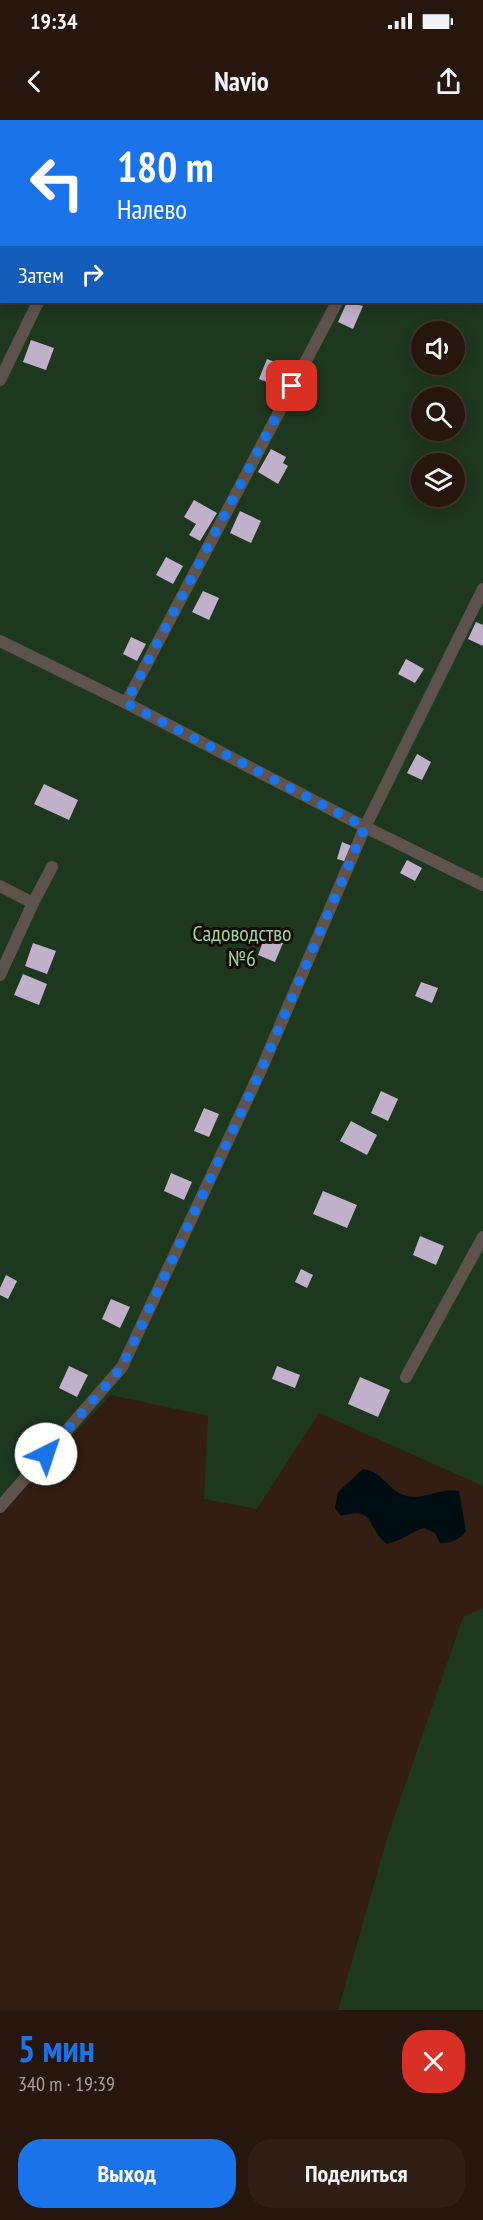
<!DOCTYPE html>
<html lang="ru">
<head>
<meta charset="utf-8">
<style>
  body { margin:0; font-family:"PT Sans Narrow",sans-serif; background:#2f1f17; color:#f1f3f6; height:100vh; display:flex; flex-direction:column; font-size:22px; white-space:nowrap }
  * { box-sizing:border-box; margin:0 }
  p { font-size:20px; color:#a49f9e }
  .icon { flex:none; width:33px; height:33px; fill:none; stroke:currentColor; stroke-width:2; stroke-linecap:round; stroke-linejoin:round }
  .map { position:relative; height:1890px; overflow:hidden }
  .drawer { display:flex; flex-direction:column; background:#27160e; flex:1 }
  .drawer>* { flex:none }
  .hud { position:absolute; left:0px; top:0px; width:483px; height:183px; box-shadow:0 3px 15px #0003,0 0 0 2px #43352e; background:#1a73e8; color:#fff; overflow:hidden }
  .tools { position:absolute; left:411px; top:201px; display:grid; gap:12px }
  .tools a { display:grid; place-items:center; width:54px; height:54px; border-radius:50%; background:#27160e; box-shadow:0 3px 15px #0003,0 0 0 2px #43352e; font-size:30px }
  .pin { position:absolute; display:grid; place-items:center; width:51px; height:51px; color:#fff; margin:-26px; border-radius:12px; box-shadow:0 3px 9px #0006 }
  .me { position:absolute; width:66px; margin:-33px; rotate:41deg; stroke-linejoin:round; filter:drop-shadow(0 0 4px #0008) }
  .turn { display:flex; align-items:center; gap:21px; height:126px; padding:0 18px; font-size:27px }
  .turn .icon { width:78px; height:78px; stroke-width:2.5 }
  .turn b { display:block; font-size:42px; line-height:51px }
  .then { display:flex; align-items:center; height:57px; padding:0 18px; background:#0003; gap:12px; font-size:22px }
  .round { display:grid; place-items:center; flex:none; width:63px; height:63px; border-radius:24px; background:#2f1f17 }
  .head { display:flex; align-items:center; justify-content:space-between; height:102px; padding:0 18px }
  h1 { font-size:36px; font-weight:600; line-height:45px; color:#1a73e8 }
  .primary-button { display:flex; gap:12px; margin-top:auto; padding:12px 18px }
  .primary-button a { flex:1; height:69px; border-radius:24px; background:#1a73e8; color:#fff; font-size:24px; font-weight:600; line-height:69px; text-align:center }
  .primary-button a+a { background:#2f1f17; color:#f1f3f6 }
  .status { display:flex; justify-content:space-between; align-items:center; height:42px; padding:0 30px; background:#27160e; direction:ltr }
  .status svg { height:16px; fill:currentColor }
  header { display:flex; justify-content:space-between; align-items:center; height:78px; padding:0 18px; background:#27160e; font-size:27px; font-weight:600 }
  .map>svg:first-child { display:block }
  .green { fill:#1e371f; fill-rule:evenodd }
  .water { fill:#000e14 }
  .building { fill:#c1b0ca }
  .lines { fill:none; stroke-linecap:round; stroke-linejoin:round }
  .lane { stroke:#5e534c; stroke-width:12 }
  .route { stroke:#1a73e8; stroke-width:10; stroke-dasharray:0 18 }
  .labels { text-anchor:middle; dominant-baseline:central; stroke-width:6; stroke-linejoin:round; paint-order:stroke }
  .park-label { font-size:22px; fill:#9ad59b; stroke:#140a06 }
</style>
</head>
<body>
<div class="status"><b>19:34</b><svg viewBox="0 0 49 12"><path d="M0 12V9h3v3zM5 12V6h3v6zM10 12V3h3v9zM15 12V0h3v12zM26 1h20v11H26zM47 4h2v5h-2z"/></svg></div>
<header><svg class="icon" aria-label="back" viewBox="0 0 24 24"><path d="M15 5l-7 7 7 7"/></svg>Navio<svg class="icon" aria-label="share" viewBox="0 0 24 24"><path d="M12 15V3M7 8l5-5 5 5M5 13v7h14v-7"/></svg></header>
<div class="map">
<svg width="483" height="1890" viewBox="0 0 483 1890">
  <rect width="100%" height="100%" fill="#341d13"/>
  <g class="green">
    <path d="M0 0H483V1366L319 1293 257 1389 204 1379 208 1296 111 1275 0 1390ZM2 2H482V182H2ZM422 212H454V244H422ZM422 278H454V310H422ZM422 344H454V376H422Z"/>
    <path d="M483 1488V1890H338L388 1715 463 1497Z"/>
  </g>
  <path class="water" d="M363 1349C385 1352 388 1372 407 1376 426 1380 441 1367 459 1371L466 1411C459 1420 452 1423 440 1423L435 1413 424 1408C411 1412 401 1421 387 1424 367 1410 376 1385 341 1396L335 1388 338 1372Z"/>
  <g class="building">
    <path d="M347 182 363 186 353 209 338 202Z"/>
    <path d="M31 220 54 228 46 250 23 242Z"/>
    <path d="M267 239 283 245 275 265 259 259Z"/>
    <path d="M271 329 286 337 283 343 288 346 278 364 258 352Z"/>
    <path d="M194 380 217 393 200 421 189 415 196 404 184 397Z"/>
    <path d="M240 391 261 401 251 423 230 413Z"/>
    <path d="M166 437 183 446 173 464 156 455Z"/>
    <path d="M203 471 219 478 209 500 192 492Z"/>
    <path d="M476 502 483 505V526L468 519Z"/>
    <path d="M131 517 146 524 137 541 123 534Z"/>
    <path d="M406 539 424 549 415 563 398 554Z"/>
    <path d="M417 634 431 642 422 660 407 653Z"/>
    <path d="M44 664 78 680 69 700 34 684Z"/>
    <path d="M342 722 352 726 347 742 337 739Z"/>
    <path d="M407 740 422 748 415 761 400 753Z"/>
    <path d="M265 816 283 823 275 842 258 835Z"/>
    <path d="M33 823 56 831 47 854 25 846Z"/>
    <path d="M23 854 47 864 39 885 14 875Z"/>
    <path d="M421 862 438 868 432 883 415 876Z"/>
    <path d="M381 971 398 979 388 1001 371 993Z"/>
    <path d="M204 988 219 994 209 1017 194 1011Z"/>
    <path d="M351 1001 377 1015 367 1035 340 1021Z"/>
    <path d="M171 1053 192 1062 184 1080 164 1071Z"/>
    <path d="M323 1071 357 1085 347 1108 313 1094Z"/>
    <path d="M420 1116 444 1126 436 1145 413 1135Z"/>
    <path d="M301 1149 313 1155 307 1168 295 1162Z"/>
    <path d="M6 1155 17 1161 8 1179 0 1175V1168Z"/>
    <path d="M111 1179 130 1187 120 1208 102 1199Z"/>
    <path d="M69 1246 88 1255 77 1277 59 1268Z"/>
    <path d="M277 1246 300 1255 295 1268 272 1259Z"/>
    <path d="M360 1257 390 1270 378 1297 348 1284Z"/>
  </g>
  <g class="lines">
    <g class="lane">
      <path d="M250 0 253 2"/>
      <path d="M122 2 123 0"/>
      <path d="M482 119H483"/>
      <path d="M0 260 38 182"/>
      <path d="M483 469 365 707 483 765"/>
      <path d="M0 521 126 583 365 707 261 950 122 1247 0 1387"/>
      <path d="M126 583 337 182"/>
      <path d="M0 766 33 783"/>
      <path d="M0 855 33 783 52 747"/>
      <path d="M406 1257 483 1117"/>
    </g>
  </g>
  <g class="lines">
    <path class="route" d="M46 1334 122 1247 261 950 365 707 126 583 292 266"/>
  </g>
  <g class="labels">
    <g class="park-label">
      <text x="242" y="813">Садоводство<tspan x="242" dy="25">№6</tspan></text>
    </g>
  </g>
</svg>
<div class="tools">
<a><svg class="icon" aria-label="sound" viewBox="0 0 24 24"><path d="M4 9h4l5-4v14l-5-4H4zM17 9q2 3 0 6"/></svg></a>
<a><svg class="icon" aria-label="search" viewBox="0 0 24 24"><circle cx="10" cy="10" r="6"/><path d="M15 15l6 6"/></svg></a>
<a><svg class="icon" aria-label="layers" viewBox="0 0 24 24"><path d="M12 4l9 5-9 5-9-5zM3 14l9 5 9-5"/></svg></a>
</div>
<div class="pin" style="left:292px;top:266px;background:#d93025"><svg class="icon" aria-label="arrive" viewBox="0 0 24 24"><path d="M6 21V4h12l-3 4 3 4H6"/></svg></div>
<svg class="me" style="left:46px;top:1334px" viewBox="-20 -20 40 40"><circle r="19" fill="#fff"/><path d="M0-13L10 11 0 6-10 11z" fill="#1a73e8"/></svg>
<div class="hud">
<div class="turn"><svg class="icon" aria-label="left" viewBox="0 0 24 24"><path d="M17 20v-9H6M10 6l-5 5 5 5"/></svg><div><b>180 m</b>Налево</div></div>
<div class="then">Затем<svg class="icon" aria-label="right" viewBox="0 0 24 24"><path d="M7 20v-9h11M14 6l5 5-5 5"/></svg></div>
</div>
</div>
<section class="drawer">
<div class="head"><div><h1>5 мин</h1><p>340 m · 19:39</p></div><a class="round" style="background:#d93025;color:#fff"><svg class="icon" aria-label="close" viewBox="0 0 24 24"><path d="M6 6l12 12M18 6L6 18"/></svg></a></div>
<div class="primary-button"><a>Выход</a><a>Поделиться</a></div>
</section>
</body>
</html>
